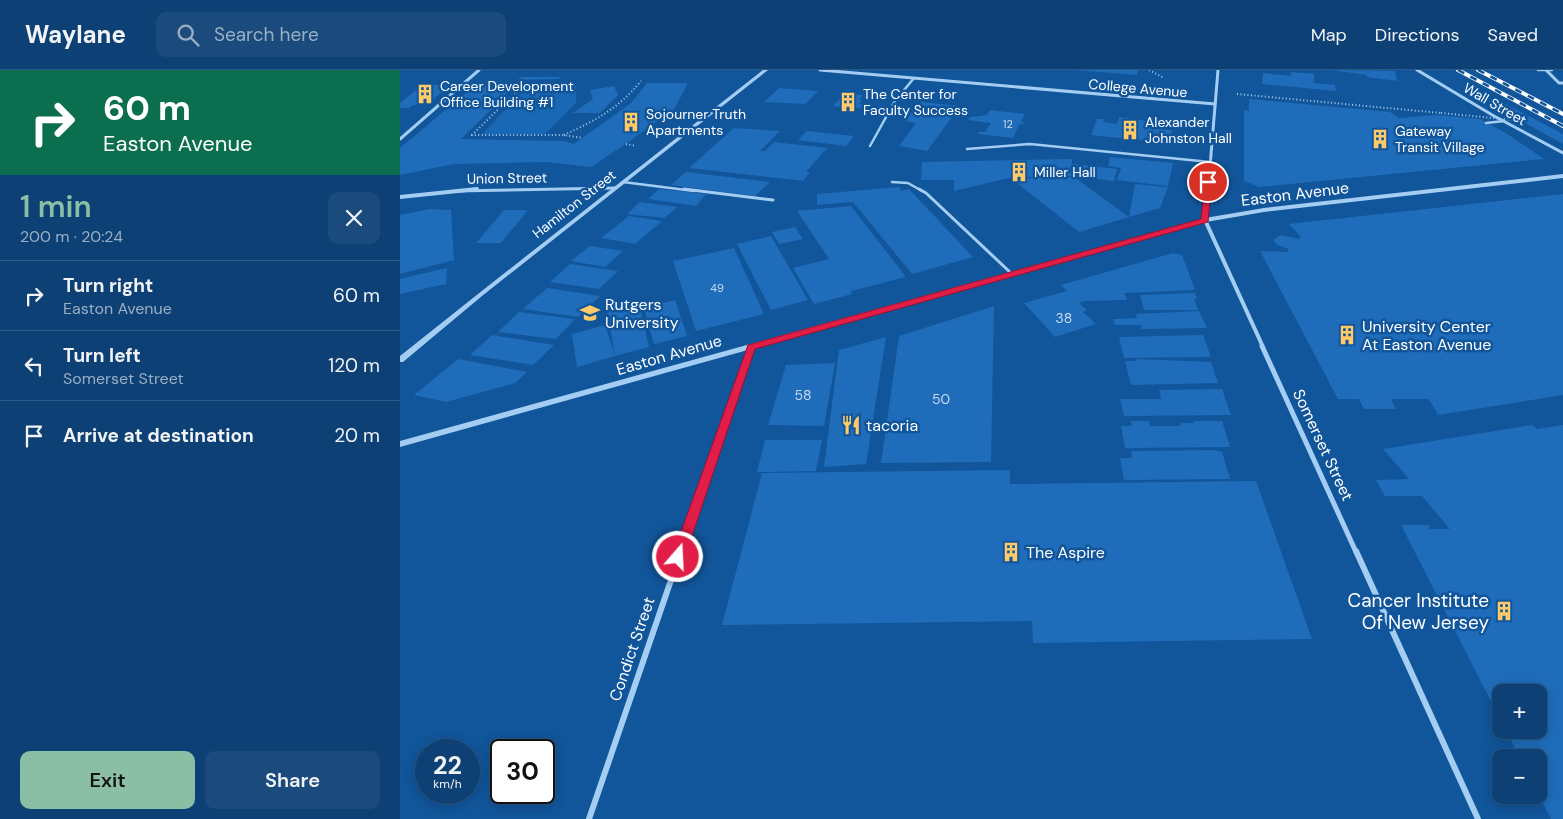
<!DOCTYPE html>
<html lang="en">
<head>
<meta charset="utf-8">
<style>
  body { margin:0; font-family:"DM Sans",sans-serif; background:#1b4b7c; color:#f1f3f6; height:100vh; display:flex; flex-direction:column; font-size:19px; white-space:nowrap }
  * { box-sizing:border-box; margin:0 }
  p { font-size:16px; color:#9aafc5 }
  .icon { flex:none; width:28px; height:28px; fill:none; stroke:currentColor; stroke-width:2; stroke-linecap:round; stroke-linejoin:round }
  .map { position:relative; flex:1; overflow:hidden }
  .panel { display:flex; flex-direction:column; background:#0d4074; width:400px }
  .panel>* { flex:none }
  .top-card { background:#0b6e4f; color:#fff; overflow:hidden }
  .controls { position:absolute; left:1092px; top:614px; display:grid; gap:10px }
  .controls a { display:grid; place-items:center; width:55px; height:55px; border-radius:10px; background:#0d4074; box-shadow:0 2px 12px #0003,0 0 0 1px #2d5986; font-size:25px }
  .speed { position:absolute; left:15px; top:669px; display:flex; gap:10px; font-size:25px; font-weight:700; text-align:center }
  .speed>* { display:grid; place-content:center; width:65px; height:65px; border-radius:50%; background:#0d4074; box-shadow:0 2px 12px #0003,0 0 0 1px #2d5986; line-height:1 }
  .speed small { font-size:12px; font-weight:400 }
  .speed .limit { border:2px solid #111; border-radius:8px; background:#fff; color:#111 }
  .pin { position:absolute; display:grid; place-items:center; width:42px; height:42px; color:#fff; margin:-21px; border:2px solid #fff; border-radius:50%; box-shadow:0 1px 5px #0007 }
  .me { position:absolute; width:55px; margin:-28px; rotate:19deg; stroke-linejoin:round; filter:drop-shadow(0 0 4px #0008) }
  .turn { display:flex; align-items:center; gap:18px; height:105px; padding:0 20px; font-size:22px }
  .turn .icon { width:65px; height:65px; stroke-width:2.5 }
  .turn b { display:block; font-size:35px; line-height:42px }
  .round { display:grid; place-items:center; flex:none; width:52px; height:52px; border-radius:10px; background:#1b4b7c }
  .overview { display:flex; align-items:center; justify-content:space-between; height:85px; padding:0 20px }
  h1 { font-size:30px; font-weight:600; line-height:38px; color:#8abfa5 }
  .button { display:flex; gap:10px; margin-top:auto; padding:10px 20px }
  .button a { flex:1; height:58px; border-radius:10px; background:#8abfa5; color:#111; font-size:20px; font-weight:600; line-height:58px; text-align:center }
  .button a+a { background:#1b4b7c; color:#f1f3f6 }
  ul { padding:0; list-style:none }
  li { display:flex; align-items:center; gap:15px; height:70px; padding:0 20px; border-top:1px solid #2d5986 }
  li div { flex:1 }
  li b { display:block; font-size:19px }
  li em { font-style:normal }
  header { display:flex; align-items:center; gap:30px; box-sizing:border-box; height:70px; padding:0 25px; background:#0d4074; border-bottom:1px solid #2d5986 }
  header strong { font-size:24px }
  nav { display:flex; gap:28px; margin-inline-start:auto; font-size:18px }
  .search { width:350px; height:45px; background:#1b4b7c; display:flex; align-items:center; gap:12px; box-sizing:border-box; padding:0 18px; border-radius:10px; color:#9aafc5; font-size:19px }
  main { display:flex; flex:1; min-height:0 }
  .map>svg:first-child { display:block }
  .green { fill:#1868b5 }
  .building { fill:#1f6dba }
  .lines { fill:none; stroke-linecap:round; stroke-linejoin:round }
  .path { stroke:#a4cdf4; stroke-width:2; stroke-dasharray:1 2.5; stroke-linecap:butt }
  .service-far1 { stroke:#a4cdf4; stroke-width:2.5 }
  .service { stroke:#a4cdf4; stroke-width:3 }
  .minor-far3 { stroke:#a4cdf4; stroke-width:3 }
  .minor-far2 { stroke:#a4cdf4; stroke-width:4 }
  .minor-far1 { stroke:#a4cdf4; stroke-width:5 }
  .minor { stroke:#a4cdf4; stroke-width:6 }
  .tertiary { fill:#a4cdf4; fill-rule:evenodd }
  .rail-casing { stroke:#fff; stroke-width:4 }
  .rail { stroke:#11559a; stroke-width:2.5; stroke-dasharray:7; stroke-linecap:butt }
  .path-bridge { stroke:#a4cdf4; stroke-width:2; stroke-dasharray:1 2.5; stroke-linecap:butt }
  .route { fill:#e11d48; stroke:#92132f }
  .labels { text-anchor:middle; dominant-baseline:central; stroke-width:5; stroke-linejoin:round; paint-order:stroke }
  .far-number-label { font-size:11px; fill:#c7daee }
  .far-poi-label { font-size:14px; fill:#fff; stroke:#11559a; text-anchor:start }
  .far-street-label { font-size:14px; fill:#fff; stroke:#11559a }
  .number-label { font-size:14px; fill:#c7daee }
  .street-label { font-size:16px; fill:#fff; stroke:#11559a }
  .poi-label { font-size:16px; fill:#fff; stroke:#11559a; text-anchor:start }
  .near-poi-label { font-size:19px; fill:#fff; stroke:#11559a; text-anchor:end }
</style>
</head>
<body>
<header>
<strong>Waylane</strong>
<div class="search"><svg class="icon" aria-label="search" viewBox="0 0 24 24"><circle cx="10" cy="10" r="6"/><path d="M15 15l6 6"/></svg>Search here</div>
<nav><a>Map</a><a>Directions</a><a>Saved</a></nav>
</header>
<main>
<section class="panel">
<div class="top-card">
<div class="turn"><svg class="icon" aria-label="right" viewBox="0 0 24 24"><path d="M7 20v-9h11M14 6l5 5-5 5"/></svg><div><b>60 m</b>Easton Avenue</div></div>
</div>
<div class="overview"><div><h1>1 min</h1><p>200 m · 20:24</p></div><a class="round"><svg class="icon" aria-label="close" viewBox="0 0 24 24"><path d="M6 6l12 12M18 6L6 18"/></svg></a></div>
<ul>
<li><svg class="icon" aria-label="right" viewBox="0 0 24 24"><path d="M7 20v-9h11M14 6l5 5-5 5"/></svg><div><b>Turn right</b><p>Easton Avenue</p></div><em>60 m</em></li>
<li><svg class="icon" aria-label="left" viewBox="0 0 24 24"><path d="M17 20v-9H6M10 6l-5 5 5 5"/></svg><div><b>Turn left</b><p>Somerset Street</p></div><em>120 m</em></li>
<li><svg class="icon" aria-label="arrive" viewBox="0 0 24 24"><path d="M6 21V4h12l-3 4 3 4H6"/></svg><div><b>Arrive at destination</b></div><em>20 m</em></li>
</ul>
<div class="button"><a>Exit</a><a>Share</a></div>
</section>
<div class="map">
<svg width="1163" height="749" viewBox="0 0 1163 749">
  <rect width="100%" height="100%" fill="#11559a"/>
  <path class="green" d="M176 15V33L145 64H82L128 16Z"/>
  <g class="building">
    <path d="M676 0H738L737 5Z"/>
    <path d="M931 0 995 1 997 11 967 7V5Z"/>
    <path d="M891 2 914 4V13L935 15 936 21 862 14 863 3 891 6Z"/>
    <path d="M121 7H161L158 9 117 10Z"/>
    <path d="M247 13H288L275 38 230 71 191 97 147 92 54 94 0 105V78L74 16 116 15 61 69 164 71 174 74 231 33Z"/>
    <path d="M22 15H50L26 35H13L9 38H0V33Z"/>
    <path d="M214 16 218 25 200 43H173L193 29 190 20Z"/>
    <path d="M379 18 418 21 405 34 364 32Z"/>
    <path d="M444 24 463 25 459 30H462L459 34H463L461 38H455L433 36Z"/>
    <path d="M849 29 990 42 999 48 1036 45 1080 49 1106 63 1144 89 859 117 844 111V40L849 41Z"/>
    <path d="M1098 30 1163 64V74L1087 32Z"/>
    <path d="M521 32 560 36 527 81 499 76 516 53 505 51Z"/>
    <path d="M590 40 625 44 621 51 625 53 619 55 613 68 578 64 579 62H585L591 53 568 50 570 47 587 45Z"/>
    <path d="M719 47 763 53 762 59 772 60 771 67 761 66 759 72 691 65 697 49H704L703 52 717 54Z"/>
    <path d="M334 58 380 61 360 81H365L374 72 427 78 406 102H410L403 111 289 98Z"/>
    <path d="M407 61 454 66 446 76 398 70Z"/>
    <path d="M710 87 773 93 768 116 717 110 721 98 708 96Z"/>
    <path d="M672 89V94L717 99 714 111 671 106 609 108 554 121V110H521L522 92Z"/>
    <path d="M286 102 370 112 355 126 271 115Z"/>
    <path d="M674 107 729 147 679 162 612 109Z"/>
    <path d="M735 114 768 117 760 138 729 147Z"/>
    <path d="M500 117 501 121 509 119 573 187 512 204 453 132 417 135V124Z"/>
    <path d="M259 119 306 124 296 136 248 129Z"/>
    <path d="M1163 124V325L1038 345 1029 329H991L996 339H964L959 329H938L860 181 887 182 889 179 877 175 873 170 881 165 899 169 901 167 889 154Z"/>
    <path d="M240 132 278 137 264 148 227 144Z"/>
    <path d="M451 136 506 207 451 221 452 224 414 234 393 198 429 189 397 141Z"/>
    <path d="M30 139 51 140 54 190 0 204V145Z"/>
    <path d="M104 140H128L101 173H76Z"/>
    <path d="M229 146 262 151 235 174 201 168Z"/>
    <path d="M395 157 403 169 379 174 372 162Z"/>
    <path d="M371 166 408 230 371 240 337 174Z"/>
    <path d="M190 176 223 181 205 197 171 191Z"/>
    <path d="M334 178 364 244 296 261 273 191Z"/>
    <path d="M773 183 782 185 795 220 724 223 727 230 684 231 679 233 687 240 683 242 696 254 655 267 624 233 667 221 661 215Z"/>
    <path d="M170 194 218 201 199 219 150 212Z"/>
    <path d="M47 198 46 214 0 224V209Z"/>
    <path d="M147 218 200 226 178 247 123 239Z"/>
    <path d="M795 223 797 229H794L798 240H744L740 225Z"/>
    <path d="M275 230 287 266 254 274 244 238Z"/>
    <path d="M239 233 249 277 215 286 207 240Z"/>
    <path d="M594 236 591 392 481 393 499 266Z"/>
    <path d="M799 241 807 258 742 259 740 255H715L713 249 737 248 736 244Z"/>
    <path d="M119 242 175 249 156 269 98 262Z"/>
    <path d="M205 255 215 286 177 297 172 264Z"/>
    <path d="M92 265 154 275 133 295 70 285Z"/>
    <path d="M803 265 811 287 724 288 719 267Z"/>
    <path d="M486 267 466 394 424 397 439 280Z"/>
    <path d="M58 289 127 302 115 313 46 332 14 325Z"/>
    <path d="M737 289 811 292 818 313 731 315 725 291H737Z"/>
    <path d="M435 293 424 356 368 355 386 295Z"/>
    <path d="M822 319 831 345 724 346 720 329H761L759 320Z"/>
    <path d="M731 351H749L750 356H779L782 353H794L793 351H822L830 377 725 378 721 356H732Z"/>
    <path d="M1132 355 1137 359 1163 355V749H1151L1139 725V688H1120L1106 660H1139V622H1101V651L1001 455H1028L1030 459H1050L1022 426H985L976 410 1009 409 983 379Z"/>
    <path d="M365 370H422L416 401 357 402Z"/>
    <path d="M813 380 822 382 830 409 724 410 720 388H732L731 381Z"/>
    <path d="M610 400V414L856 411 912 569 633 573 632 551 322 555 362 403Z"/>
  </g>
  <g class="lines">
    <g class="path">
      <path d="M749 0 764 8"/>
      <path d="M125 13 72 65H163L183 68"/>
      <path d="M837 24 1041 43"/>
      <path d="M164 65C196 50 218 39 241 11"/>
      <path d="M226 74 236 76"/>
    </g>
    <g class="service-far1">
      <path d="M1138 0H1152"/>
      <path d="M1086 53 1104 51"/>
      <path d="M470 76 495 31 514 8"/>
      <path d="M567 79 630 74 810 92"/>
      <path d="M223 112 294 121"/>
      <path d="M492 112 508 113 522 121"/>
    </g>
    <g class="service">
      <path d="M284 119 373 130"/>
      <path d="M519 119 526 123 612 204"/>
    </g>
    <g class="minor-far3">
      <path d="M420 0 815 34"/>
      <path d="M1017 0 1094 46 1163 83"/>
      <path d="M1147 1 1159 13H1163"/>
      <path d="M0 69 79 0"/>
      <path d="M56 121 215 118"/>
      <path d="M808 121 818 0"/>
    </g>
    <g class="minor-far2">
      <path d="M808 119 805 150 863 277"/>
      <path d="M0 127 77 119"/>
    </g>
    <g class="minor-far1">
      <path d="M862 276 956 482"/>
      <path d="M281 482 351 277"/>
    </g>
    <g class="minor">
      <path d="M956 481 1078 749"/>
      <path d="M189 749 281 481"/>
    </g>
    <g class="tertiary">
      <path d="M363 0H368L82 226 3 292H0V286L78 224Z"/>
      <path d="M1163 104V108L864 142 806 152 0 377V371L805 148 864 138Z"/>
    </g>
    <defs>
      <g id="rail">
        <path d="M1058 0 1163 56"/>
        <path d="M1078 0 1163 44"/>
      </g>
    </defs>
    <use href="#rail" class="rail-casing"/>
    <use href="#rail" class="rail"/>
    <path class="path-bridge" d="M1041 43 1123 51"/>
  </g>
  <path class="route" d="M805 110 812 112 808 152 355 279 285 487 283 491 278 493 274 491 272 487 348 275 801 149Z"/>
  <defs>
    <symbol id="building-bare" viewBox="-9 -9 18 18"><path d="M-4-6H4V6H1V3H-1V6H-4ZM-2.5-4.3h1.7v1.8h-1.7ZM.8-4.3h1.7v1.8H.8ZM-2.5-1h1.7V.8h-1.7ZM.8-1h1.7V.8H.8Z" fill="#ffca67" stroke="#11559a" stroke-width="2.5" paint-order="stroke"/></symbol>
    <symbol id="university-bare" viewBox="-9 -9 18 18"><path d="M0-5L7-2L0 1L-7-2ZM-4 1L0 2.5L4 1V4Q0 6-4 4Z" fill="#ffca67" stroke="#11559a" stroke-width="2.5" paint-order="stroke"/></symbol>
    <symbol id="restaurant-bare" viewBox="-9 -9 18 18"><path d="M-5-6h1v4h1v-4h1v4h1v-4h1v5L-1.5 .5V6h-2V.5L-5-1ZM5-6V6H3V1.5H1.5Q1.5-4 5-6Z" fill="#ffca67" stroke="#11559a" stroke-width="2.5" paint-order="stroke"/></symbol>
  </defs>
  <g fill-rule="evenodd">
    <use href="#building-bare" x="11" y="10" width="28" height="28"/>
    <use href="#building-bare" x="434" y="18" width="28" height="28"/>
    <use href="#building-bare" x="217" y="38" width="28" height="28"/>
    <use href="#building-bare" x="716" y="46" width="28" height="28"/>
    <use href="#building-bare" x="966" y="55" width="28" height="28"/>
    <use href="#building-bare" x="605" y="88" width="28" height="28"/>
    <use href="#university-bare" x="176" y="229" width="28" height="28"/>
    <use href="#building-bare" x="933" y="251" width="28" height="28"/>
    <use href="#restaurant-bare" x="437" y="341" width="28" height="28"/>
    <use href="#building-bare" x="597" y="468" width="28" height="28"/>
    <use href="#building-bare" x="1090" y="527" width="28" height="28"/>
  </g>
  <g class="labels">
    <g class="far-number-label">
      <text x="608" y="54">12</text>
      <text x="317" y="218">49</text>
    </g>
    <g class="far-poi-label">
      <text x="40" y="16">Career Development<tspan x="40" dy="16">Office Building #1</tspan></text>
      <text x="463" y="24">The Center for<tspan x="463" dy="16">Faculty Success</tspan></text>
      <text x="246" y="44">Sojourner Truth<tspan x="246" dy="16">Apartments</tspan></text>
      <text x="745" y="52">Alexander<tspan x="745" dy="16">Johnston Hall</tspan></text>
      <text x="995" y="61">Gateway<tspan x="995" dy="16">Transit Village</tspan></text>
      <text x="634" y="102">Miller Hall</text>
    </g>
    <g class="far-street-label">
      <text transform="translate(738 18) rotate(5)">College Avenue</text>
      <text transform="translate(1095 34) rotate(30)">Wall Street</text>
      <text transform="translate(107 108) rotate(-1)">Union Street</text>
      <text transform="translate(174 134) rotate(-38)">Hamilton Street</text>
    </g>
    <g class="number-label">
      <text x="664" y="248">38</text>
      <text x="403" y="325">58</text>
      <text x="541" y="329">50</text>
    </g>
    <g class="street-label">
      <text transform="translate(895 124) rotate(-7)">Easton Avenue</text>
      <text transform="translate(269 285) rotate(-16)">Easton Avenue</text>
      <text transform="translate(923 375) rotate(65)">Somerset Street</text>
      <text transform="translate(232 579) rotate(-71)">Condict Street</text>
    </g>
    <g class="poi-label">
      <text x="205" y="234">Rutgers<tspan x="205" dy="18">University</tspan></text>
      <text x="962" y="256">University Center<tspan x="962" dy="18">At Easton Avenue</tspan></text>
      <text x="466" y="355">tacoria</text>
      <text x="626" y="482">The Aspire</text>
    </g>
    <g class="near-poi-label">
      <text x="1089" y="530">Cancer Institute<tspan x="1089" dy="22">Of New Jersey</tspan></text>
    </g>
  </g>
</svg>
<div class="controls">
<a>+</a>
<a>−</a>
</div>
<div class="speed"><div>22<small>km/h</small></div><div class="limit">30</div></div>
<div class="pin" style="left:808px;top:112px;background:#d93025"><svg class="icon" aria-label="arrive" viewBox="0 0 24 24"><path d="M6 21V4h12l-3 4 3 4H6"/></svg></div>
<svg class="me" style="left:278px;top:487px" viewBox="-20 -20 40 40"><circle r="17" fill="#e11d48" stroke="#fff" stroke-width="3"/><path d="M0-11L8 9 0 5-8 9z" fill="#fff"/></svg>
</div>
</main>
</body>
</html>
